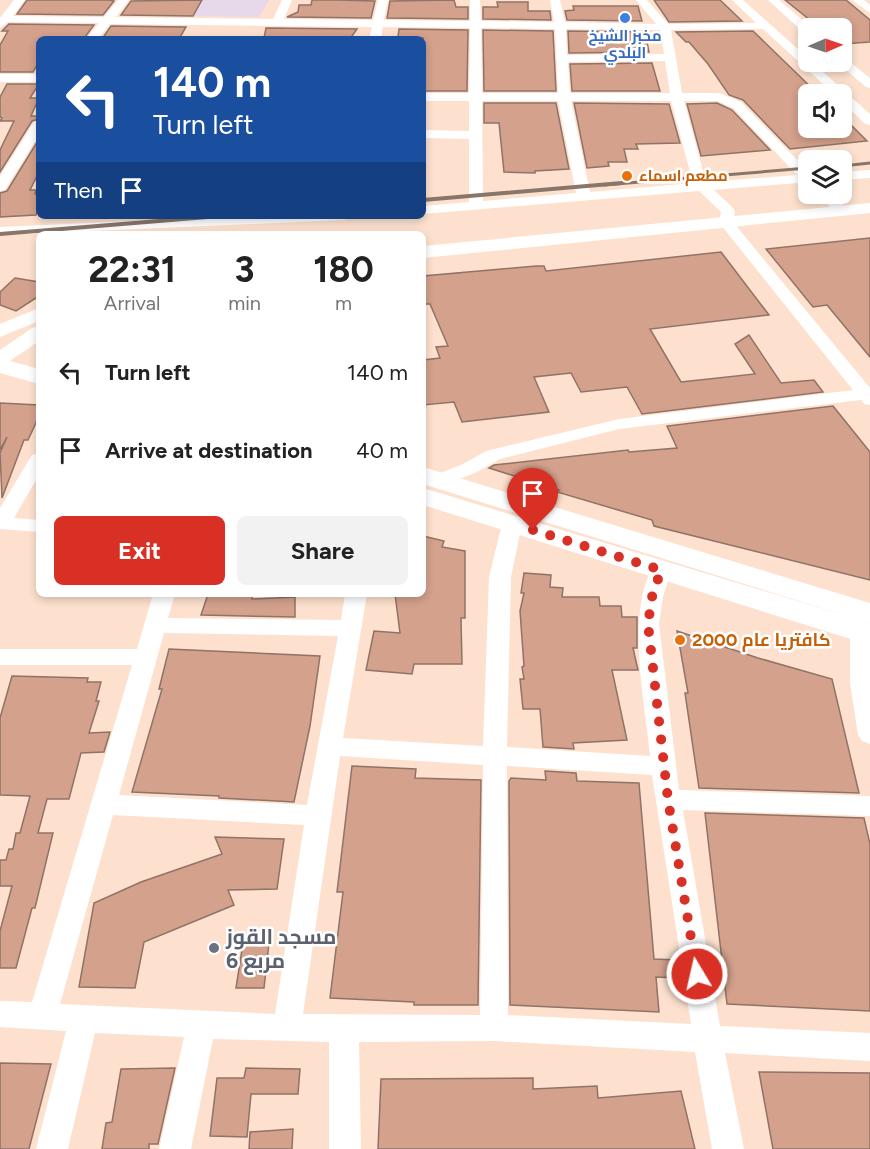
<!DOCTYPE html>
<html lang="en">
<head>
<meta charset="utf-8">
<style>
  body { margin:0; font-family:Figtree,Cairo,sans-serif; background:#f2f2f2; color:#222; height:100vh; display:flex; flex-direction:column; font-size:22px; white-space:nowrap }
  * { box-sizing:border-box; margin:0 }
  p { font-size:20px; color:#767676 }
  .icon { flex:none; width:33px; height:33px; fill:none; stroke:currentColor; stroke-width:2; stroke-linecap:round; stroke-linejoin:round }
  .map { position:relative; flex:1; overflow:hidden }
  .drawer { position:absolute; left:36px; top:231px; width:390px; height:366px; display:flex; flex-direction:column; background:#fff; border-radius:9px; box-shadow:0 3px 9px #0003 }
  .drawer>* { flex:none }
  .banner { position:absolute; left:36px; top:36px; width:390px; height:183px; border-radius:9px; box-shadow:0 3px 9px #0003; background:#1a4fa0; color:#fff; overflow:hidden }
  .needle { width:39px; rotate:88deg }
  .fabs { position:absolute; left:798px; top:18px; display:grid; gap:12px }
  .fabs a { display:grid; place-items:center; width:54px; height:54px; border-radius:9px; background:#fff; box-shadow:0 3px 9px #0003; font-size:30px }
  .pin { position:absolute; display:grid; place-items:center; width:51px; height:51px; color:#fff; margin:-62px -26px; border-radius:50% 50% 50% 0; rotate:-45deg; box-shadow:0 0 6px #0007 }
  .pin .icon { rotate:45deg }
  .me { position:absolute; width:66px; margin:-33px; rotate:351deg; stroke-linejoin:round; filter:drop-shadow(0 0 4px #0008) }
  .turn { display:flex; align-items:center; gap:21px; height:126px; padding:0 18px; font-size:27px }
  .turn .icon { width:78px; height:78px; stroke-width:2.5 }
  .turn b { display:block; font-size:42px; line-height:51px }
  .then { display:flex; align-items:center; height:57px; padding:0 18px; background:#0003; gap:12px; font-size:22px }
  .eta { display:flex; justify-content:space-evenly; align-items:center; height:102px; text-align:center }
  .eta b { font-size:36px; font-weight:700; line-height:42px }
  .button { display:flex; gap:12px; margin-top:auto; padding:12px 18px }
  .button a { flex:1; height:69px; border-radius:9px; background:#d93025; color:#fff; font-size:24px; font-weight:700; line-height:69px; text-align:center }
  .button a+a { background:#f2f2f2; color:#222 }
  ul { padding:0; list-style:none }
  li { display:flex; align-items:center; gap:18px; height:78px; padding:0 18px }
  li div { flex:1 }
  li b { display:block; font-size:22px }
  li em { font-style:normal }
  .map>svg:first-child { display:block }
  .education { fill:#e7d8ea }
  .building { fill:#d3a18c; stroke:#907367; stroke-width:1.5 }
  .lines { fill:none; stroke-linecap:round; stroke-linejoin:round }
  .minor { fill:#fff; fill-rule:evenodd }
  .tertiary { fill:#fff; fill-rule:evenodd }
  .secondary { fill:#fff; fill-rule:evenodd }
  .rail-far1 { stroke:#89766a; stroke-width:3 }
  .rail { stroke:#89766a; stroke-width:4 }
  .route { stroke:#d93025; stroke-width:10; stroke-dasharray:0 18 }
  .shop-dot { fill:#3f7fe0; stroke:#fff; stroke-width:2 }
  .food-dot { fill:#e8710a; stroke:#fff; stroke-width:2 }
  .worship-dot { fill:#6b7280; stroke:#fff; stroke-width:2 }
  .labels { text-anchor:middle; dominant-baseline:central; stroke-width:5; stroke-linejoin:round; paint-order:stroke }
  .far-shop-label { font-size:15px; font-weight:bold; fill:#366cbe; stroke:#fff }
  .far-food-label { font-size:15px; font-weight:bold; fill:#c56008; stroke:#fff; text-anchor:start }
  .food-label { font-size:18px; font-weight:bold; fill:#c56008; stroke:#fff; text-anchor:start }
  .near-worship-label { font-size:21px; font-weight:bold; fill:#5b616d; stroke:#fff; text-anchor:start }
</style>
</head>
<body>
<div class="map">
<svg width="870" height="1149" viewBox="0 0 870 1149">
  <rect width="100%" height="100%" fill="#fde1ce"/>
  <path class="education" d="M136 0H269L259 17 129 15Z"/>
  <g class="building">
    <path d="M27 0H109L114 1 103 15 17 14Z"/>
    <path d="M202 0 193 16 121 15 131 1Z"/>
    <path d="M312 0H339L375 1 371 18 287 17 298 12 299 5H311Z"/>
    <path d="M454 0 456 7H468V19L387 18 390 1Z"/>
    <path d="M654 0H720L742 21 669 22Z"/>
    <path d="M785 0H846L870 20V42L843 44 842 28H820Z"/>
    <path d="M497 2H528V11H550L551 20 483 19V7H498Z"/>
    <path d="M573 6H638L642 21 567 20 565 11 574 10Z"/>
    <path d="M9 24 94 25 85 37 39 39V62L33 72H0V45L8 31H2Z"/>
    <path d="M111 26 186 27 179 39H102Z"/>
    <path d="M266 28 357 29 350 39H297L264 38Z"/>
    <path d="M399 29 468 30 467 91H423V38L398 37Z"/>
    <path d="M483 30 553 31 556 91H484Z"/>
    <path d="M568 31 645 32 649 52 569 53Z"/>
    <path d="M753 31 818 94H808V128H842V116L867 141 790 149 743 100 729 95 708 64 689 42H686L676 32Z"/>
    <path d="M652 63 660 91H572L570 64Z"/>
    <path d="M7 84H39L30 98H39L31 116H39V119L32 121 0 172V150L14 121H0L2 118 0 117V97Z"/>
    <path d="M484 103H556L569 169 535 171V173L504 172 499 123H484Z"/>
    <path d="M574 103 669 104 680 143 636 144 638 149H624L627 162H608L609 166 587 168Z"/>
    <path d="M717 103 732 110 770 150 701 156 687 104Z"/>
    <path d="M39 139V172L30 190H36L35 194H39V207L36 215 0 217V193L7 191Z"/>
    <path d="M870 238V357L827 305 813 307 766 249Z"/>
    <path d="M721 252 769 315 650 329 681 382 755 374 735 344 749 335 781 383 814 380 823 392 642 414 627 387 581 392 571 373 534 377 549 412 462 422 454 402 423 405V360L440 358 436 347 448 346 430 304H423V276L536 266H544L546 271Z"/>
    <path d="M15 278 39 282V296L16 311 0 305V292Z"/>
    <path d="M0 403 39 405V415L35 425 28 440H24L2 498 0 453 7 437 0 450Z"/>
    <path d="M833 406 870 452V580L654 526 652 520 557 492 559 490 489 468 494 465 628 450 629 452 677 448 667 426Z"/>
    <path d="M423 536 444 541 442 547 465 551V618H461L462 664H414L412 674 366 670 374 631 400 633 395 594H423Z"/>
    <path d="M524 573 551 575 550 587 563 588 562 597H599L600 606H621L622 617H637V648H633L638 670H612L627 740 573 743 574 749 543 747 540 709H523L520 679H524L522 667 524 666 520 611 524 593H521Z"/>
    <path d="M208 594H253L252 599 295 597V617L201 615Z"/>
    <path d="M677 631 758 658 832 679 859 793 699 788 685 693H688Z"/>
    <path d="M169 649 320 656 310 726 294 802 219 798V796L132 792 162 689H159Z"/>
    <path d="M12 676 88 678 87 682H101L96 701H99L89 733 110 732 104 752 81 753 69 799H47L38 833H53L35 908H32L16 968H0V931L12 886H0V860H6L9 849H13L16 833H20L30 796 0 795V718Z"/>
    <path d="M352 766 416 769 415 778 481 780 478 1005H414V1002L330 998 343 892H337Z"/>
    <path d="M545 771 576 773 577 781 639 783 654 959 676 960 677 978 656 977 659 1012 510 1005 509 781 511 778 546 780Z"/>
    <path d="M705 813 864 818 870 844V1011L727 1004Z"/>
    <path d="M215 837 284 839 277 889 228 890 234 905 144 942 135 988 79 987 94 903 141 882 222 854Z"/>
    <path d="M243 943H269L264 988H236Z"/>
    <path d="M0 1063 51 1064 29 1149H0Z"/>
    <path d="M175 1068 158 1144H149V1149H102L106 1123 112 1122 121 1069Z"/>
    <path d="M246 1068 300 1069 298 1094H251L247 1137 210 1136 217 1078H244Z"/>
    <path d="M759 1072 870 1073V1149H773Z"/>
    <path d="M533 1078V1089L597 1086 598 1098 681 1091 695 1149H378L381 1079Z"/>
    <path d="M293 1129 292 1149H249L250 1132Z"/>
  </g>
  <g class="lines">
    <g class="minor">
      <path d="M14 0H25L13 16 104 17 118 0H129L116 17 273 19 282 0H292L284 19 373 20 378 0H388L384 20 470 21V0H480L481 21 554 22 550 0H560L565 22 656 24 636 0H647L668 24 756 23 732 0H743L808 58V62H812L870 114V125L865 124 842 101V94H834L763 29 671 30 682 93H719L741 102 808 171V182L714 190 733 208 735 211 733 222 870 388V405L864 404 861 400 619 429 500 459 477 472 447 484H433L430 480 433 476 463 464 486 451 619 419 853 390 721 225 719 222 721 212 699 191 423 214V206L469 202V139L423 138V130L469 131V101H423V93H469L470 28 383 27 381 39H369L372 27 110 24 98 39H86L99 23 8 22 0 28V18ZM481 28 555 29 558 93H482ZM566 29 660 30 664 54 567 55ZM665 61 670 93H570L568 62ZM482 101H558L576 193 483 201ZM571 101H671L693 183 590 192ZM684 101H717L733 108 797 175 706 182Z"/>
      <path d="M768 0H779L812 28H808V34L804 33Z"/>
      <path d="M852 0H864L870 5V13Z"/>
      <path d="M842 56 870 78V88L866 87 838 63 842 62Z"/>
      <rect x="0" y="74" width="39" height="8"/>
      <path d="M39 121V135L5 190 0 191V176L34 122Z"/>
      <path d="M870 170V178L842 180V172Z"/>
      <path d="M817 194H832L849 211 847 214H837Z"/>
      <path d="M243 216H351L344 220 0 235V227Z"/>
      <path d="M39 453V475L14 518 39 520V532L0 529V508L32 455Z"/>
      <path d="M512 518 519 519 522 524 511 577 507 747 650 756C645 703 625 611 654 565L661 563 668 565 671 570 663 597 659 624 679 790 870 796V816L683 810 720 1026 870 1033V1061L725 1053 744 1149H712L695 1052 494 1041 359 1042 361 1149H329V1042L213 1039 191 1149H159L184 1037 95 1033 68 1149H36L66 1031 0 1027V1001L32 1002 132 665H0V649H137L153 594H175L168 618 341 620 345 594H367L343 738 483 746 489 577 502 524 505 519ZM164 633 338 636 307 805 119 795ZM340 756 483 765 480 1015 303 1014ZM507 766 652 775 691 1024 508 1015ZM113 815 304 825 275 1014 60 1004Z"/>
      <path d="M861 623 870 628V744L862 741 858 735 850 683V631L853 626Z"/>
    </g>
    <g class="tertiary">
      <path d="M870 203V213L423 258V246Z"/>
      <path d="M39 308V321L0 337V324Z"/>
      <path d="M39 326V341L7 363 0 365V350L32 328Z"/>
    </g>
    <g class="secondary">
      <path d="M0 358 39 369V384L0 373Z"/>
      <path d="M423 467 870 603V623L861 621 870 623V645L423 505V488L857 619 423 484Z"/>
    </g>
    <g class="rail-far1">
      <path d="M842 166 870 163"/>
      <path d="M604 185 808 168"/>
    </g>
    <g class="rail">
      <path d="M423 200 622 183"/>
      <path d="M0 234 220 216"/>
    </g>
  </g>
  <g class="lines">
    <path class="route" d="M533 530 661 570 652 597 648 624 668 800 697 974"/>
  </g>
  <circle class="shop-dot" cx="625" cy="18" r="6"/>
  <g class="food-dot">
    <circle cx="627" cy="176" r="6"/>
    <circle cx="680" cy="640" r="6"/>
  </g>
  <circle class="worship-dot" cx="214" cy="948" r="6"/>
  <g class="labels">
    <g class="far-shop-label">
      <text x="625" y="36">مخبز الشيخ<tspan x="625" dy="17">البلدي</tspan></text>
    </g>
    <g class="far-food-label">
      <text x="639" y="176">مطعم اسماء</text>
    </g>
    <g class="food-label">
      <text x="692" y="640">كافتريا عام 2000</text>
    </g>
    <g class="near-worship-label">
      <text x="226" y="936">مسجد القوز<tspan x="226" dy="24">مربع 6</tspan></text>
    </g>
  </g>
</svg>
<div class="fabs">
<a><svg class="needle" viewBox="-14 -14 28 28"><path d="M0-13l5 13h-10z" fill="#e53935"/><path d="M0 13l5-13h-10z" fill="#767676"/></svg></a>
<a><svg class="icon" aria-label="sound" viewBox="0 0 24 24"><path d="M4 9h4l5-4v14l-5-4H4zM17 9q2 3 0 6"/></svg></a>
<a><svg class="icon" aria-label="layers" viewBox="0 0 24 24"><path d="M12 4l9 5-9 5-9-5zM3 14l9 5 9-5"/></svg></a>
</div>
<div class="pin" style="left:533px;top:530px;background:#d93025"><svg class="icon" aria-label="arrive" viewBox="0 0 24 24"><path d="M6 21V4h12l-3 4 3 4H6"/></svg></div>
<svg class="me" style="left:697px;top:974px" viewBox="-20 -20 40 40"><circle r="17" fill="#d93025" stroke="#fff" stroke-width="3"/><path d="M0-11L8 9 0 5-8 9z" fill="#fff"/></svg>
<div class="banner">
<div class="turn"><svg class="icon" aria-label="left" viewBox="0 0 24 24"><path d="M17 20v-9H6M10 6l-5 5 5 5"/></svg><div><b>140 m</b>Turn left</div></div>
<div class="then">Then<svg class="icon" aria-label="arrive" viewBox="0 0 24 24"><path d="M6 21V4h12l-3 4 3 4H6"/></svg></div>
</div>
<section class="drawer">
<div class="eta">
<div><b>22:31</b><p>Arrival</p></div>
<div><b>3</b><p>min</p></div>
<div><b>180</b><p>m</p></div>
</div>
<ul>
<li><svg class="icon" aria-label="left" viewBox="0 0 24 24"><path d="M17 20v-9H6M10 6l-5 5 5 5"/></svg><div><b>Turn left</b></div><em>140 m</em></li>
<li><svg class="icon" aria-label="arrive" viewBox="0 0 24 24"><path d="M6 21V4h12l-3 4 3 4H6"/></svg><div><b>Arrive at destination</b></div><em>40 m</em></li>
</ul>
<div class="button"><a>Exit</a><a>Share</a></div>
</section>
</div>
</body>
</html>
